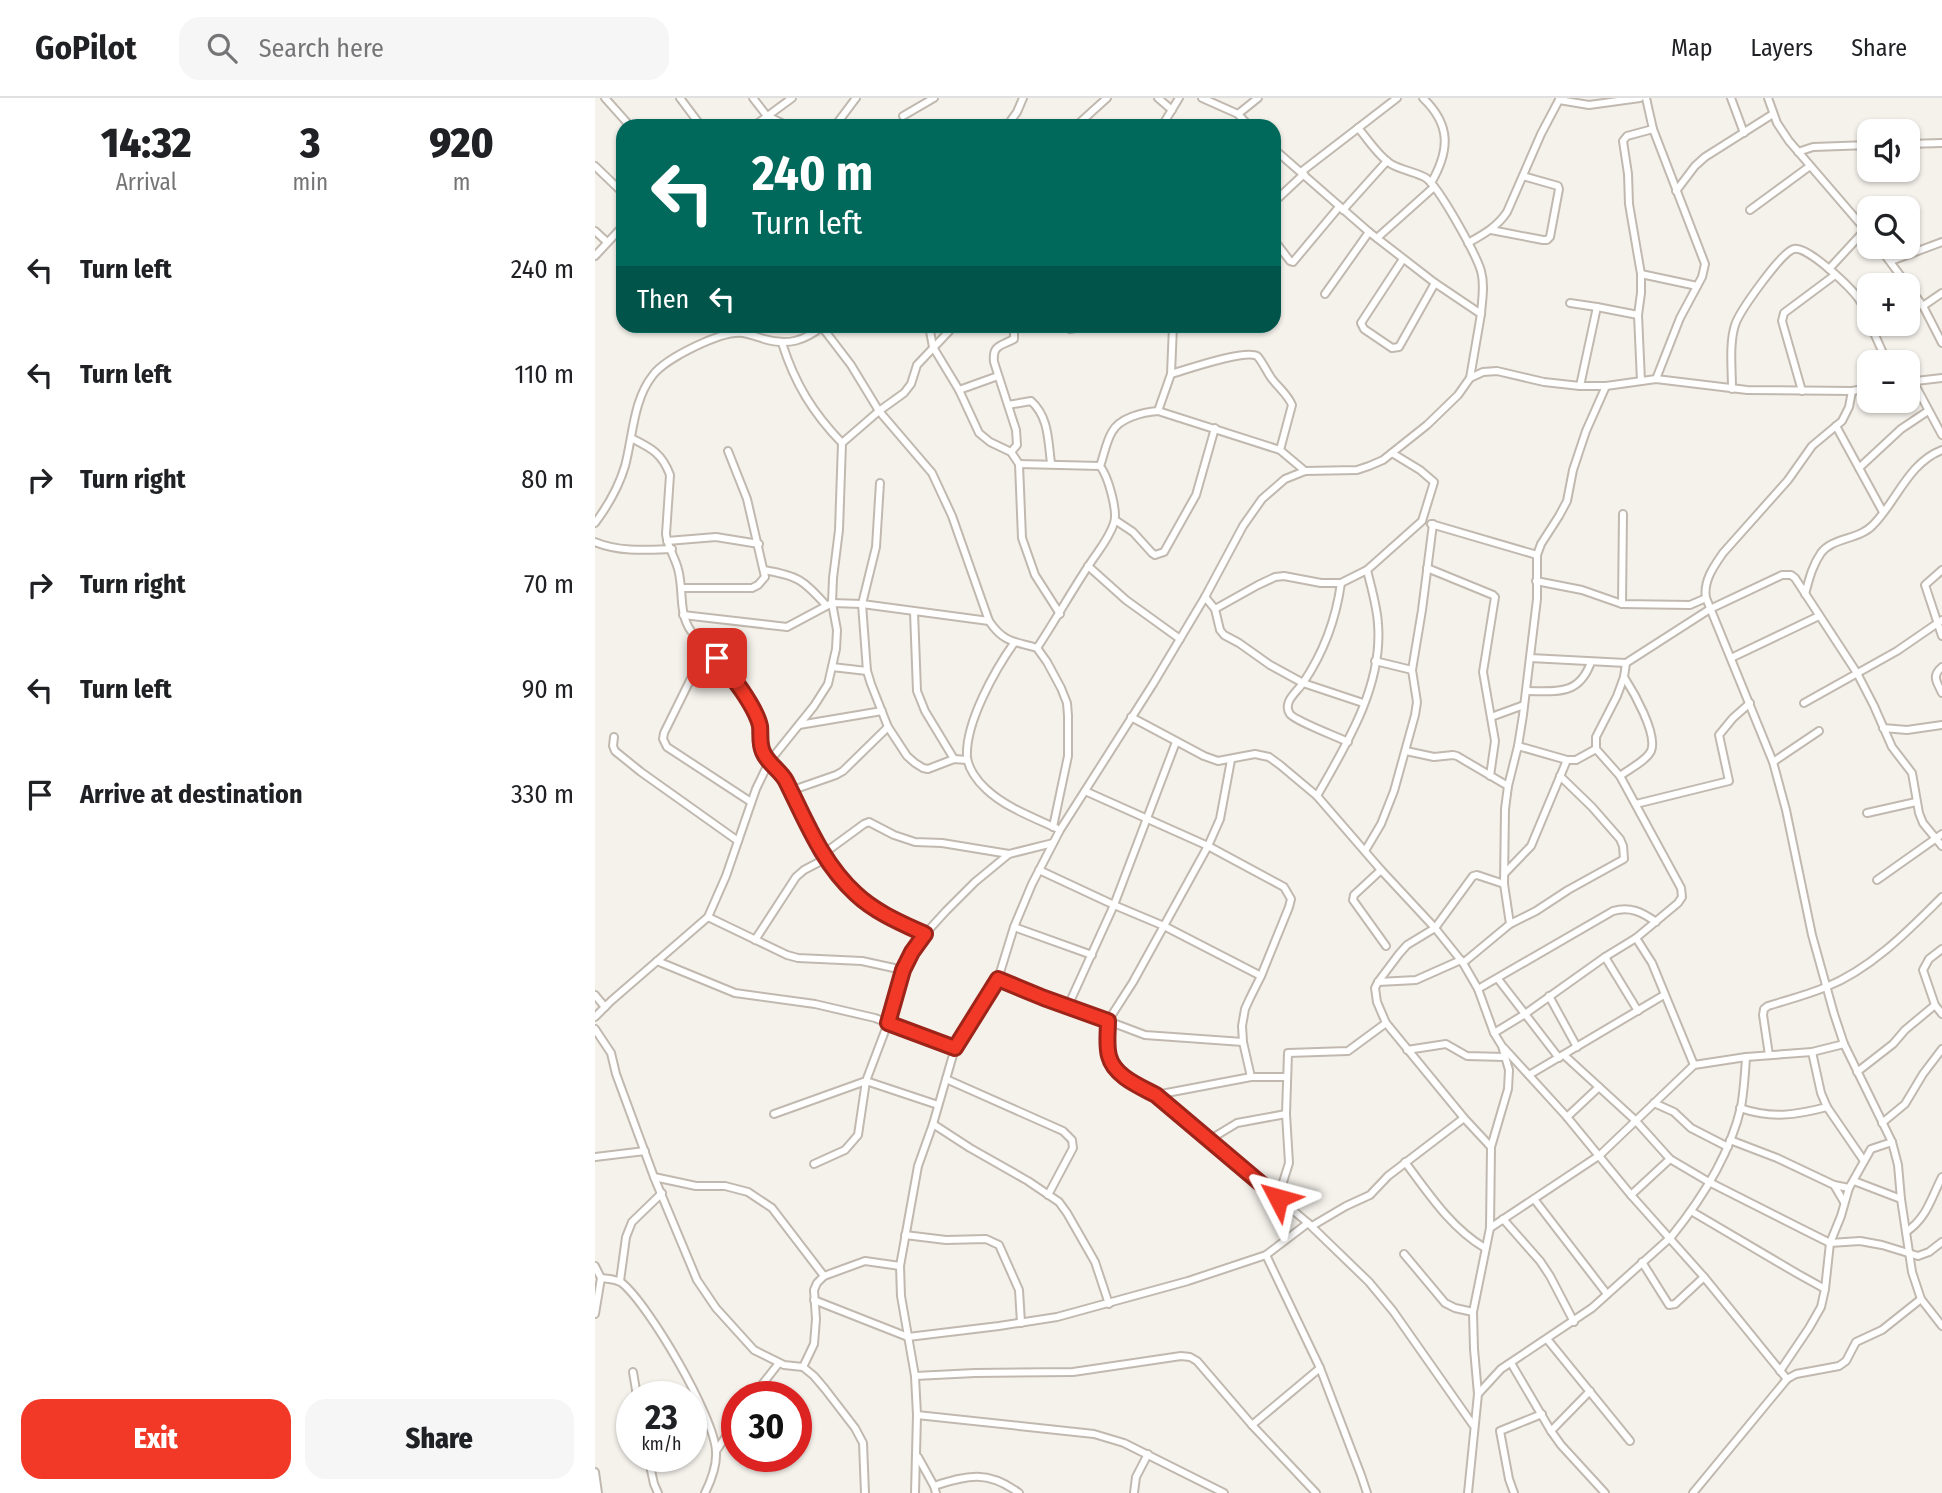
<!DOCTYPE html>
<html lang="en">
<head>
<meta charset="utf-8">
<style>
  body { margin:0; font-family:"Fira Sans Condensed",sans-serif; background:#f6f6f6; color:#202124; height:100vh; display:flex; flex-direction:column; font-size:26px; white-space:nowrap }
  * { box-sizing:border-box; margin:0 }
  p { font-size:23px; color:#757577 }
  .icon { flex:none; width:38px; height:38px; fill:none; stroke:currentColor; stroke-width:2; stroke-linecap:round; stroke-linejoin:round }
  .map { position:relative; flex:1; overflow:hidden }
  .sheet { display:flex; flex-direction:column; background:#fff; width:595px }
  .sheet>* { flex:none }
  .top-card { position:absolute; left:21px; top:21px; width:665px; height:214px; border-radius:21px; box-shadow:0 2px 5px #0004; background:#00695c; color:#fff; overflow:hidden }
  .tools { position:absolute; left:1262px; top:21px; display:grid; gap:14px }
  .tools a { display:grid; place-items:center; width:63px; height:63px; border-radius:14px; background:#fff; box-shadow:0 2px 5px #0004; font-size:35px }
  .speed { position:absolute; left:21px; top:1283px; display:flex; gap:14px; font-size:35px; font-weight:700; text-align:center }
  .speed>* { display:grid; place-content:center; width:91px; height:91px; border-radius:50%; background:#fff; box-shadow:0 2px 5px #0004; line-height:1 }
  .speed small { font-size:18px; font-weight:400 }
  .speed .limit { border:10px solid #d22; background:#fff; color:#111 }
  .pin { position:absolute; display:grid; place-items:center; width:60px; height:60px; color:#fff; margin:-30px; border-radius:14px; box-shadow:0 4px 10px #0006 }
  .me { position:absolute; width:77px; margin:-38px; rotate:309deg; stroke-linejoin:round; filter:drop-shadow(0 0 5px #0008) }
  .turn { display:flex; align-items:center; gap:24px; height:147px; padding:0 21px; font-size:32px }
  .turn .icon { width:91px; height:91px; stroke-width:2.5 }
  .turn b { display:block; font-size:49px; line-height:60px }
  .then { display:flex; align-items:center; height:66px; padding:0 21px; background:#0003; gap:14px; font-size:26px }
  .eta { display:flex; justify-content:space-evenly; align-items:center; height:119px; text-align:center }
  .eta b { font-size:42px; font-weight:800; line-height:49px }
  .primary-button { display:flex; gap:14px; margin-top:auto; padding:14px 21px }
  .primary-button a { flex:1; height:80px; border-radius:21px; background:#f23827; color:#fff; font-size:28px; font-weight:800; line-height:80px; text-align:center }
  .primary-button a+a { background:#f6f6f6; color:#202124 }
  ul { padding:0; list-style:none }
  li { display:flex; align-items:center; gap:21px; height:105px; padding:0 21px }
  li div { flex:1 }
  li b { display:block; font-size:26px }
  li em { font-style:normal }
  header { display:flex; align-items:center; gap:42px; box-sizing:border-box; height:98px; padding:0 35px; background:#fff; border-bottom:2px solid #e0e0e0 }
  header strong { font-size:33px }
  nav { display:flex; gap:38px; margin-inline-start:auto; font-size:24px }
  .search { width:490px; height:63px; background:#f6f6f6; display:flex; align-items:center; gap:18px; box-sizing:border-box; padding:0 24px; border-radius:21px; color:#757577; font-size:26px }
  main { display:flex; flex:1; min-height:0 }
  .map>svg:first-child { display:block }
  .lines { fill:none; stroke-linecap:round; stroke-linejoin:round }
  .street-casing { stroke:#c1b9af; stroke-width:10 }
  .street { stroke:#fff; stroke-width:6 }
  .route-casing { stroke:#9d2419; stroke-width:18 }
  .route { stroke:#f23827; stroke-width:12 }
</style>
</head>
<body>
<header>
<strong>GoPilot</strong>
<div class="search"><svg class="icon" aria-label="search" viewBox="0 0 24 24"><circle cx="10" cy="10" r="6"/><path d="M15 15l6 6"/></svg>Search here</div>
<nav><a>Map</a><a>Layers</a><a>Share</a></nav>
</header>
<main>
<section class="sheet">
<div class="eta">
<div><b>14:32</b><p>Arrival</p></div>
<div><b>3</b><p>min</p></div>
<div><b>920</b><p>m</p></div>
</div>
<ul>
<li><svg class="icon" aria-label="left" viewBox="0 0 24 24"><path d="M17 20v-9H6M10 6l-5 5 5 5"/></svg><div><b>Turn left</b></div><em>240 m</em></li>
<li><svg class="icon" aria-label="left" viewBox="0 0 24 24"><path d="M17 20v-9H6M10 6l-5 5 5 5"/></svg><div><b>Turn left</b></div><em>110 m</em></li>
<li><svg class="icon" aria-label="right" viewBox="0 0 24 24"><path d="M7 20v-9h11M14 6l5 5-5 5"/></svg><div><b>Turn right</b></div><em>80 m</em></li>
<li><svg class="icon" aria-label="right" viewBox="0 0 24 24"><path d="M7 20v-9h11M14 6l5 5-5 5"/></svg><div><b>Turn right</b></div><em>70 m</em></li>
<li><svg class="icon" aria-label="left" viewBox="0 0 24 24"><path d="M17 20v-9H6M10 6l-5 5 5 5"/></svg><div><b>Turn left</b></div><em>90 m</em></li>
<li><svg class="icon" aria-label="arrive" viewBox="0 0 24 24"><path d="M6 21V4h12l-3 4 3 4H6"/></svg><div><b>Arrive at destination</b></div><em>330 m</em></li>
</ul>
<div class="primary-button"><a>Exit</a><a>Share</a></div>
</section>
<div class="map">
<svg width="1347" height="1395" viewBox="0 0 1347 1395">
  <rect width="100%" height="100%" fill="#f5f2ec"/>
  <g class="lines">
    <defs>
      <g id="street">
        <path d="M10 0 35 28"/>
        <path d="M85 0 106 28"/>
        <path d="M158 0 172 18 193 28"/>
        <path d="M563 0 577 12"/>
        <path d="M607 0 643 16 654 28"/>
        <path d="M828 0C856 27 855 52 836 85"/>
        <path d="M1051 0 1058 31 1110 166 1107 179 1085 220 1061 281"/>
        <path d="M1136 0 1149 35"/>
        <path d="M1173 0 1182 25 1194 43 1274 136"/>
        <path d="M964 2 994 7 1045 0"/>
        <path d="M643 16 663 0"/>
        <path d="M308 18 339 0"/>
        <path d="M159 28 197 0"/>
        <path d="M240 28 261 0"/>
        <path d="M412 28 422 14 428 0"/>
        <path d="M481 28 512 0"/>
        <path d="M567 28 584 0"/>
        <path d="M763 30C773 41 783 58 796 66 806 72 824 75 831 80 844 89 881 156 886 173 890 187 887 202 886 216"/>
        <path d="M1312 46 1347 45"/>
        <path d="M679 51 774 134 840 185 886 216 875 280"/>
        <path d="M1203 54 1218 49 1274 47"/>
        <path d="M0 68 28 95"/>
        <path d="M706 74 802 0"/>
        <path d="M1081 93 1100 68 1110 59 1178 16"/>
        <path d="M679 104 709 76"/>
        <path d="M748 112 792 63"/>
        <path d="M1155 112 1215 68"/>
        <path d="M896 132 948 142H952L955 139 964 91 963 88 928 78"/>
        <path d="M0 133 12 144"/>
        <path d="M782 140 839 89"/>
        <path d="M679 142 695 163 698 164 744 109"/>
        <path d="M873 145C889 136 902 129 912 114L946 36 965 0"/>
        <path d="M1284 149 1328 208 1347 245"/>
        <path d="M0 158 28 128"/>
        <path d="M808 161 766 225 769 231 797 250 804 249 840 185"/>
        <path d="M1296 163 1347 144"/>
        <path d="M1234 171 1270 132"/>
        <path d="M1046 176 1102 188"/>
        <path d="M730 196 774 134"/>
        <path d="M975 205 1002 209 1043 217"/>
        <path d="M1328 208 1347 195"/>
        <path d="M1275 226 1292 264"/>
        <path d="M334 228 338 249 364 292 384 335 395 344 416 354 424 366 427 440 440 477 465 516"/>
        <path d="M227 229 256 267 284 313 337 375 357 418 394 523C409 545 419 543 442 550L452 564 466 590 472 605 473 618V658L458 729"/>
        <path d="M475 231 490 228"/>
        <path d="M187 245C200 286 218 315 247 345"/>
        <path d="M576 276C590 272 650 251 662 258 666 261 673 276 677 281 684 290 693 297 697 307L685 352"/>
        <path d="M1046 283 1043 217 1046 195V176L1034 106 1033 76 1028 43 1032 38 1058 31"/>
        <path d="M1318 283 1347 337"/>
        <path d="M1312 284 1347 280"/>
        <path d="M985 288 1002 209"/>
        <path d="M1137 291C1137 271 1134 246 1140 227 1144 214 1187 153 1199 151 1213 148 1258 191 1265 203 1269 209 1271 216 1274 223"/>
        <path d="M364 292 403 278"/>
        <path d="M1207 293 1187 223 1189 215 1240 177"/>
        <path d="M1257 293 1254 309 1247 323 1217 348 1193 382 1128 455C1119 468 1108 483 1111 500L1178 664 1191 712 1217 837 1239 916 1249 946 1297 1044 1303 1067 1306 1101 1317 1174 1326 1201 1347 1228"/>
        <path d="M413 307 436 303C454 319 453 343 456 365"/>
        <path d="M563 313 576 276 578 228"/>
        <path d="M1241 328 1288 414"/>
        <path d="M36 340C56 350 67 355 75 377L71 436C72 448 80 459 83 471 89 492 83 515 96 533 114 556 136 573 150 599 155 608 163 618 165 628 166 637 164 645 168 654 173 666 185 672 191 683 210 723 227 765 261 796 280 814 306 825 330 836"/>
        <path d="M416 354 422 347 421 332 399 264C397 247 406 248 419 241V228"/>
        <path d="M424 366 505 368C513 378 523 413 519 425 514 441 503 453 494 467 476 494 460 523 442 550"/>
        <path d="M505 368C509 357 511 344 517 334 524 320 548 314 563 313L685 352 710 373"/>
        <path d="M1264 370 1306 331 1333 313"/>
        <path d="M285 385 281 449 267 506 272 573 276 586 293 629 312 658 320 665 328 670 333 671 359 661 372 662"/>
        <path d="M520 422 538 434 557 455 560 457 569 454 601 397 620 330"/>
        <path d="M0 425C12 409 24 388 30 368 38 338 38 302 58 277 71 260 127 232 148 235 155 236 162 239 169 241 193 248 209 243 228 228"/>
        <path d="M836 426 942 457"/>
        <path d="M72 443 121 439 164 446"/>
        <path d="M0 444C24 454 51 452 77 451"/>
        <path d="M493 468 531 502 585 541"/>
        <path d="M832 470 898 497 900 499 888 574 900 643 895 678"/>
        <path d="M169 472C204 478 208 482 231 507"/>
        <path d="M1347 472 1330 487 1347 538"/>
        <path d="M941 483 987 492 1027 506 1095 507 1111 500"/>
        <path d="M746 485C741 521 729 554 708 585 702 594 687 604 695 616 700 623 743 639 753 644"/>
        <path d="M86 490H157L163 487 170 479 152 401 133 353"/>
        <path d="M1210 496C1214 482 1217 468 1226 455 1238 439 1264 442 1278 427 1302 403 1313 365 1347 352"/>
        <path d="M610 499 620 511 625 532 629 537 644 545 675 567 708 585 768 605"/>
        <path d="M1027 506 1028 416"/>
        <path d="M620 511 663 487 680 479 689 478 726 485H746L772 472 827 423 839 384 825 372 797 355"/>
        <path d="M319 514 322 593 330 613 359 661"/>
        <path d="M88 517 192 529 237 505 267 506 394 523"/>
        <path d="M419 545C400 572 370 625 372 659 373 670 382 683 391 691 410 709 437 719 461 730"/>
        <path d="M111 550 69 635 68 641 72 649 156 704"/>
        <path d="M935 560 1031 565"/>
        <path d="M1136 560 1224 518"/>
        <path d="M780 563 817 572"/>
        <path d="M237 569 272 573"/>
        <path d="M1347 569C1336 578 1342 584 1347 595"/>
        <path d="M931 593C962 593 984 598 996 564"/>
        <path d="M1209 605 1302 553 1347 522"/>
        <path d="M536 619 609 658 623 663 660 656 674 659 685 667 722 698 786 772 840 830 868 865 883 891 899 935 907 948 914 972 913 991 896 1049 895 1130 878 1214 879 1251 883 1296 873 1395"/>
        <path d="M896 619 929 607"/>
        <path d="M204 627 287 613"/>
        <path d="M1288 630 1312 632 1347 627"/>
        <path d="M19 639 18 648 20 653 46 674 143 743"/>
        <path d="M923 648 972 662H981L1001 651"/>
        <path d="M811 653 839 659 858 657 862 658 913 688"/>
        <path d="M636 662 625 721 613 748 538 884 513 923 550 937 648 944"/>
        <path d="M1178 664 1224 633"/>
        <path d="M1025 678C1034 671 1051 663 1056 653 1063 636 1038 593 1029 579"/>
        <path d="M195 693 241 677 248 673 293 629"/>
        <path d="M490 693 613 748 689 789 696 801 694 809 666 878 655 900 650 911 647 928 648 944 656 979"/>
        <path d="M722 698C751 647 788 588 783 526 782 508 776 489 772 472"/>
        <path d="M1041 706 1134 683 1124 637 1138 620 1155 605"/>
        <path d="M1272 715 1321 704"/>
        <path d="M770 753 786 726 799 693 820 617 822 604 817 572 827 512 838 426"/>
        <path d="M228 756 269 726 274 724 299 737 320 744 347 745 414 756"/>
        <path d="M444 772 519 807 569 828 666 878"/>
        <path d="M786 772 759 797 758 802 791 848"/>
        <path d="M910 775 936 748 972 662"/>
        <path d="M1282 782 1347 736"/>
        <path d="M113 819 192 857 203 860 267 863 308 872"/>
        <path d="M915 826 941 813 973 792 1029 761 1028 748 1025 741 997 709 965 678"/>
        <path d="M419 829 497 857"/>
        <path d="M1041 840 1057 865 1099 967"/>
        <path d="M160 842 201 779 209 772 230 761"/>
        <path d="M1347 851 1334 861 1328 872 1340 907 1347 916"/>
        <path d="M1010 859 1043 913"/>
        <path d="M62 863 140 895 220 906 280 920 293 925 308 872 317 854 330 836 351 813 380 784 414 756 458 745"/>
        <path d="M868 865 915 826 909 786 910 711 913 688 923 648 928 617 942 501V457L946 446 964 418 972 403 978 372 991 333 1011 288"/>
        <path d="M403 881 449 900 513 923C513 934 511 947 514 958 519 978 545 988 561 997L713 1125 774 1184 798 1213 878 1327"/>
        <path d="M903 881 964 960"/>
        <path d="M783 884 821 882 866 862"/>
        <path d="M883 891 1018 813C1035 808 1047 814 1061 824"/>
        <path d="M0 897 10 909"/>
        <path d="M954 898 982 949"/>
        <path d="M473 908 519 807 581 644"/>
        <path d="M0 919 16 903 113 819 131 778 161 691 174 664 219 608 233 586 241 551 242 532 237 505 238 480 244 432 247 345 284 313 309 295 316 286 322 267 359 228"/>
        <path d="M0 931 16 955 21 976 59 1079 102 1182 121 1210 159 1252 189 1267 208 1269 219 1278 230 1291 260 1330 268 1345 270 1395"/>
        <path d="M899 935 930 916 1010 859 1041 840 1083 805 1087 799 1086 790 1025 678 1001 651V639L1022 598 1029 579 1031 565 1115 511 1187 477H1196L1200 480 1262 575 1279 608 1297 649 1317 675 1324 715 1328 725 1347 748"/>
        <path d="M909 950 972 1019 1036 1097 1109 1179 1192 1281"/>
        <path d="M812 952 851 946 872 958 910 959"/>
        <path d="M1217 954 1226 995 1232 1009 1269 1063"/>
        <path d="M969 957 1040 1022 1075 1061 1114 1084 1209 1132 1235 1145 1265 1143 1287 1147 1323 1158 1334 1154 1347 1144"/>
        <path d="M1174 957 1168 917 1169 911 1173 908C1192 902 1212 897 1231 889 1276 871 1313 833 1347 799"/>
        <path d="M1262 974 1298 946 1310 932 1340 907"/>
        <path d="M934 977 1069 897"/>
        <path d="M351 981 468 1033 477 1042 478 1050 453 1097"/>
        <path d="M561 997 656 979H691"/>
        <path d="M1059 1005 1079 1014 1096 1030 1133 1049"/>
        <path d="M1145 1010C1177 1021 1201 1017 1232 1009"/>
        <path d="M179 1016 271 983 293 925 360 950"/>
        <path d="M972 1019 1004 989"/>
        <path d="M1287 1025 1310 1006 1328 976 1347 951"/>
        <path d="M338 1026 375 1050 433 1083 464 1104 472 1115 500 1164 514 1206"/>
        <path d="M614 1042 642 1025 691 1016"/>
        <path d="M1135 1042 1182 1060 1239 1087 1254 1090"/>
        <path d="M896 1049 869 1020 791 925 782 904 780 890 783 884 804 856 812 847 840 830 878 778 882 777 909 786"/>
        <path d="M0 1059 50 1053"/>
        <path d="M810 1064C833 1095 856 1130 890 1150"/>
        <path d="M219 1066 250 1052 263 1037 271 983 343 1007"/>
        <path d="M59 1079 101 1088H130L153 1094 177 1110 229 1178"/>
        <path d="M1259 1083 1306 1101"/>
        <path d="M1239 1087 1249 1104"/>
        <path d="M1036 1097 1075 1061"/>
        <path d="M683 1100 694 1065 691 1016 693 955 753 953 791 925"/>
        <path d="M939 1101 1012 1196"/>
        <path d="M1096 1113 1203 1176 1230 1191"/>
        <path d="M908 1121 945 1163 955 1178 979 1224"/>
        <path d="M717 1128 751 1108 775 1097 793 1078 869 1020"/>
        <path d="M895 1130 1005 1057 1099 967 1151 959 1217 954 1249 946"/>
        <path d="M1311 1134C1332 1120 1336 1100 1347 1079"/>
        <path d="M310 1137 351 1142 391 1141 404 1147 424 1192 426 1225"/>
        <path d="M809 1156 850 1205 860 1210 878 1214"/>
        <path d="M671 1157 725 1270 766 1377 772 1395"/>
        <path d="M1047 1164 1074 1207 1080 1206 1109 1179"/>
        <path d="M0 1168 6 1180 0 1216"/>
        <path d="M6 1180C13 1181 21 1181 27 1185 54 1207 119 1318 121 1353 122 1367 116 1383 110 1395"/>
        <path d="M25 1183 31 1139 37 1124 67 1095"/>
        <path d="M219 1202 313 1239 404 1228 462 1219 593 1183 671 1157 713 1125"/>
        <path d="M952 1241 1035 1343"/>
        <path d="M916 1265 956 1333 966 1347 1010 1395"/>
        <path d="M208 1269 219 1246 221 1221 219 1192 222 1185 229 1178 270 1163 305 1168"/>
        <path d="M1185 1273 1214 1230 1226 1209 1230 1191 1235 1145 1246 1118 1254 1090 1276 1051 1297 1044"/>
        <path d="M38 1274 42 1298"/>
        <path d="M320 1278 380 1275 478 1274 586 1258 595 1259 602 1263 657 1327 721 1395"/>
        <path d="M883 1296 906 1271 997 1210 1076 1139C1106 1102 1135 1056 1146 1009 1149 993 1150 976 1151 959"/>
        <path d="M158 1298 184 1265"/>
        <path d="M322 1317 499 1336 529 1345 629 1395"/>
        <path d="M657 1327 725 1270"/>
        <path d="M956 1333 995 1293"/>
        <path d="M121 1353 142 1322"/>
        <path d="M53 1358 59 1386 63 1395"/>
        <path d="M323 1359 339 1388 341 1395"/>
        <path d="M0 1374 3 1395"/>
        <path d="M339 1388C373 1377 393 1372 424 1395"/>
        <path d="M320 1395 322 1317 320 1278 306 1198 305 1168 323 1068 338 1026 360 950 403 881 419 829 437 786 465 732 558 586 610 499 648 428 667 401 690 381 710 373 762 372 774 368 788 362 832 327 863 297 875 280 888 274 902 273 949 284 985 288H1011L1061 281 1152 292 1257 293 1274 290"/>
        <path d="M539 1395 541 1379 553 1356"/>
        <path d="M919 1395 914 1381 905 1333 947 1316"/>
        <path d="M1098 1395 1192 1281 1201 1276 1244 1268 1251 1263 1261 1244 1287 1232 1326 1201"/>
      </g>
    </defs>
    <use href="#street" class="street-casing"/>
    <use href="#street" class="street"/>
  </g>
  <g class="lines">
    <defs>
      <path id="route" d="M122 560C135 575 161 609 165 628 166 637 164 645 168 654 173 666 185 672 191 683 211 723 227 765 261 796 280 814 306 825 330 836L317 854 308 872 293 925 360 950 403 881 449 900 513 923C513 934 511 947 514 958 519 978 544 988 561 997L683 1100"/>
    </defs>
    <use href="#route" class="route-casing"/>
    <use href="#route" class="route"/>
  </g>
</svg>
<div class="tools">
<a><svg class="icon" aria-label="sound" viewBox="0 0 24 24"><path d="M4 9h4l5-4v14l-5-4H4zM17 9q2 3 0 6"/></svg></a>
<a><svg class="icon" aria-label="search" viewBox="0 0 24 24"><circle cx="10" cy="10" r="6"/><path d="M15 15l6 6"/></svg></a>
<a>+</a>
<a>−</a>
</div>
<div class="speed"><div>23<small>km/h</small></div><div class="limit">30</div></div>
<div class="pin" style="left:122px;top:560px;background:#d93025"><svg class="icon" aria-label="arrive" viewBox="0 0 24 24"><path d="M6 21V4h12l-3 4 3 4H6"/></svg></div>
<svg class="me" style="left:683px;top:1100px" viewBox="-20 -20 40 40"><path d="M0-17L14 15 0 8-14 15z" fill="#f23827" stroke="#fff" stroke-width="4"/></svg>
<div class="top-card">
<div class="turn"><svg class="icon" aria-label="left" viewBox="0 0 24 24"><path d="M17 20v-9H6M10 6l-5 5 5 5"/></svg><div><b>240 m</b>Turn left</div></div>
<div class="then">Then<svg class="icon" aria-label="left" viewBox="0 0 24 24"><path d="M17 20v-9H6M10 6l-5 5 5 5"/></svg></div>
</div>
</div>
</main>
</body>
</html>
